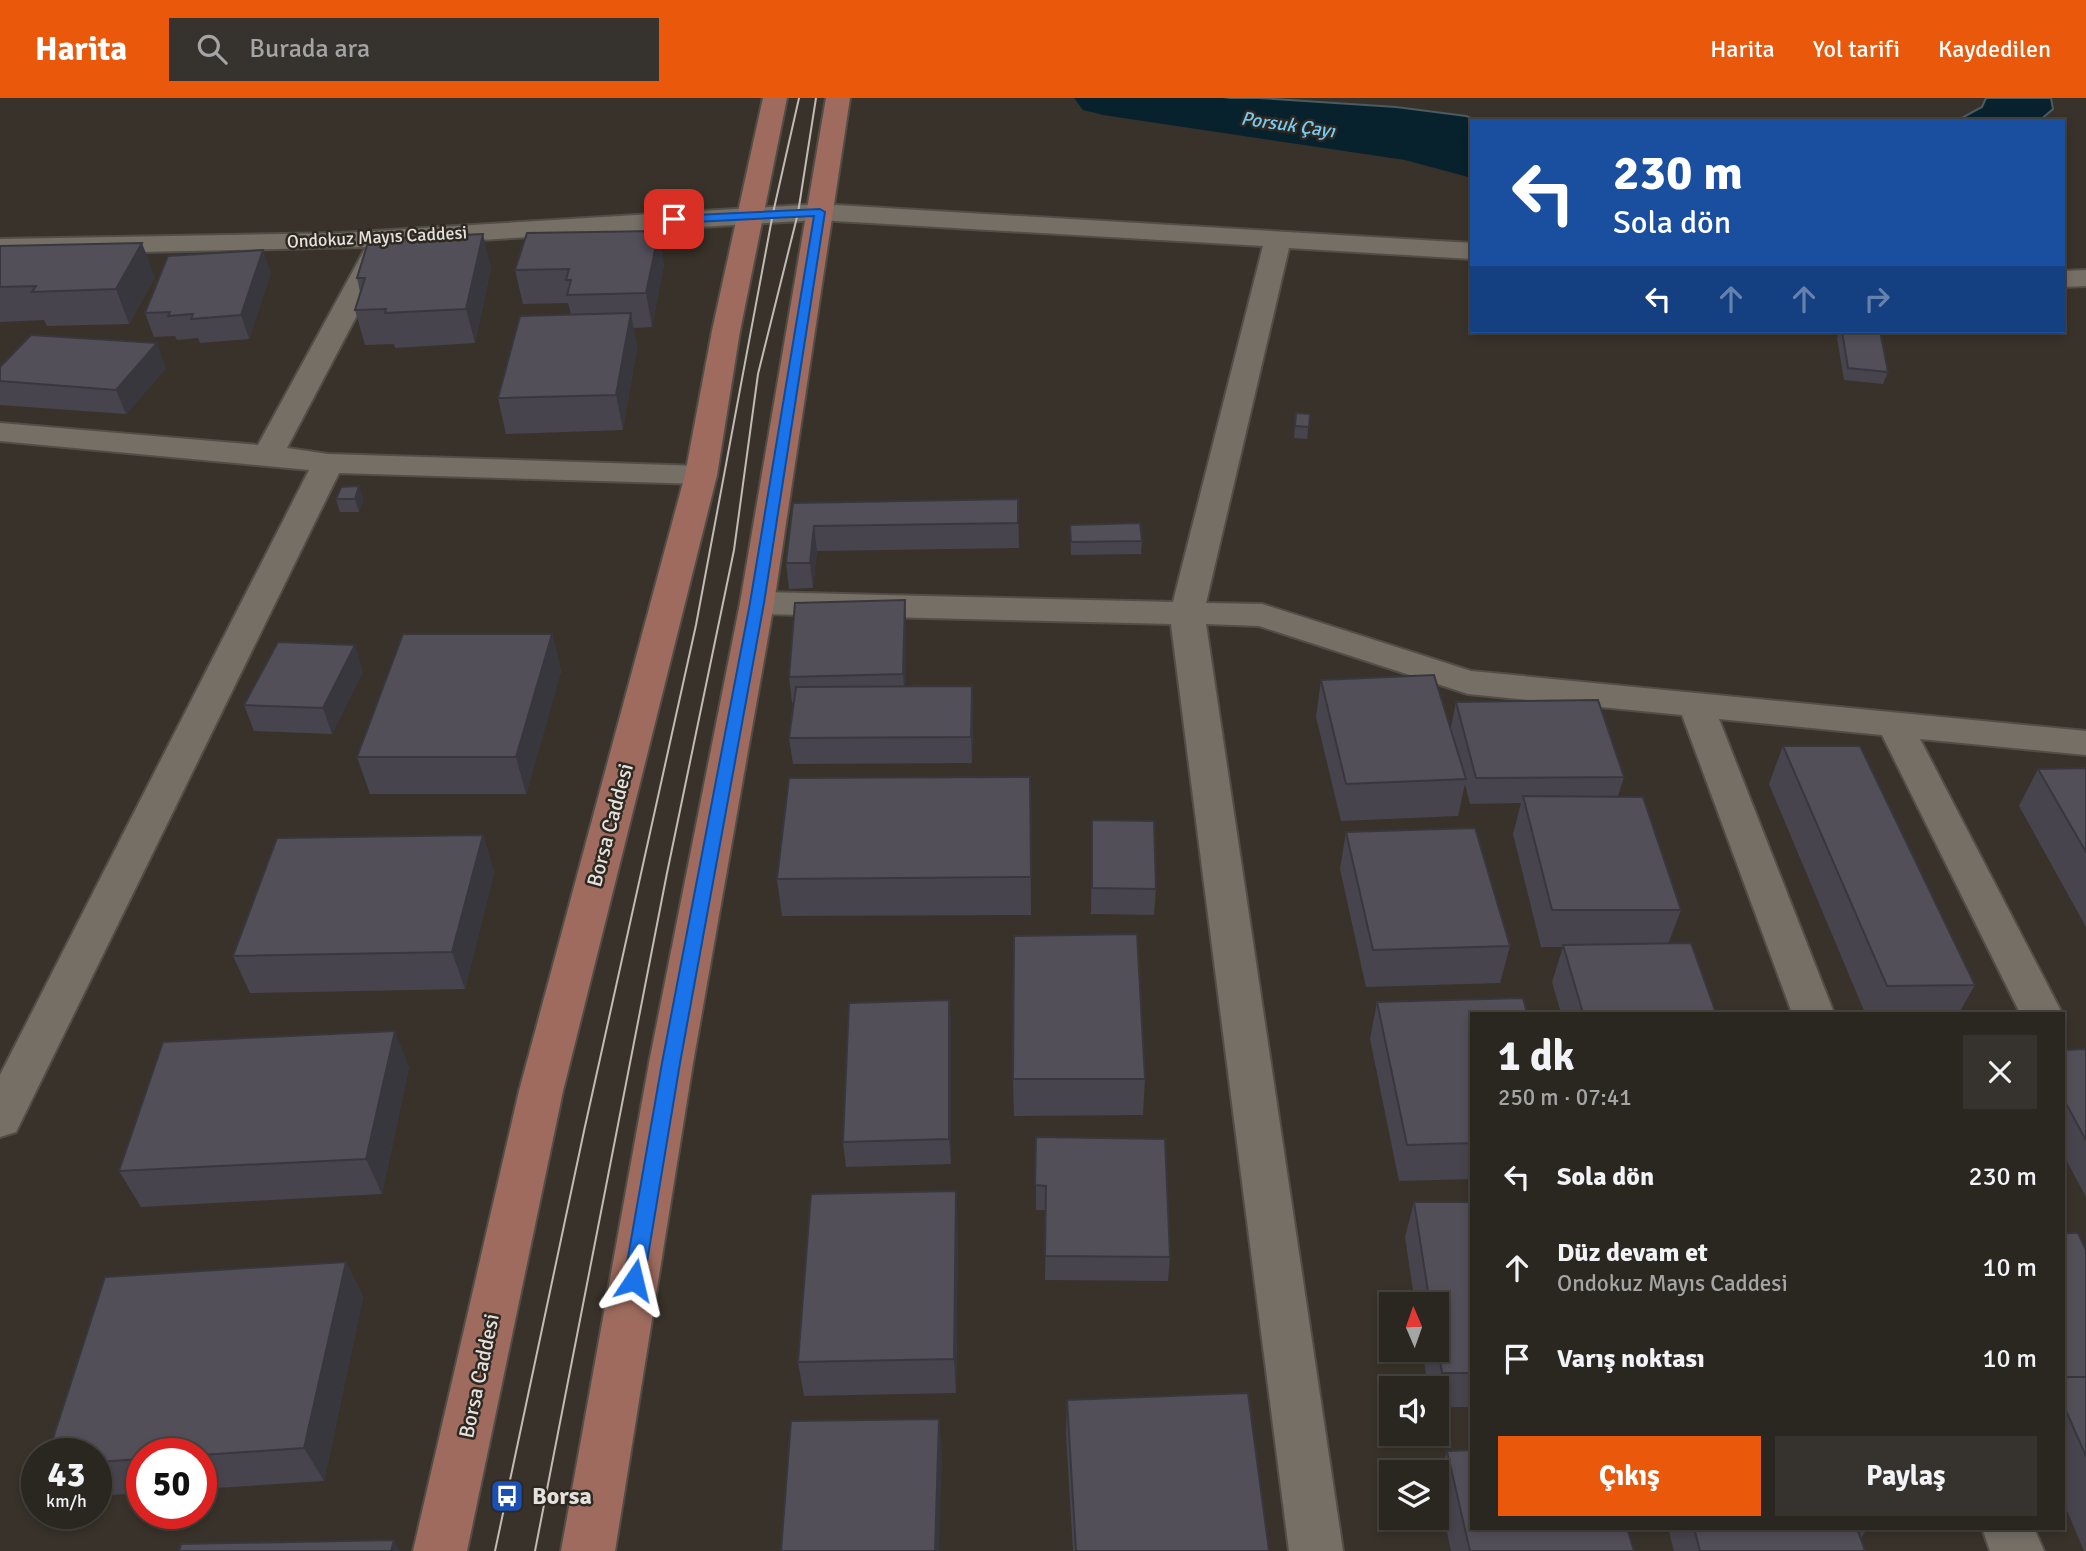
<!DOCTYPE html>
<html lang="tr">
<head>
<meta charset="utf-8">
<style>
  body { margin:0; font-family:Signika,sans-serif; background:#36322d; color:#f1f3f6; height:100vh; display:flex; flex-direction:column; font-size:26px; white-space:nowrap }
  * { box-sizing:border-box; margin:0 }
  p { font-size:23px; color:#a5a5a5 }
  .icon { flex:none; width:38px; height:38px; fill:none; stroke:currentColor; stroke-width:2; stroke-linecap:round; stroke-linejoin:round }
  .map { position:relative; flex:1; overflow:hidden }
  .side { position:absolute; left:1470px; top:914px; width:595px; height:518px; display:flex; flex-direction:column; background:#2a2620; border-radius:0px; box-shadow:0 4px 10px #0003,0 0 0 2px #46433e }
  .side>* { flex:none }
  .guide { position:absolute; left:1470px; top:21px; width:595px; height:214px; border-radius:0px; box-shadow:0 4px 10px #0003,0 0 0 2px #46433e; background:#1a4fa0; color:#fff; overflow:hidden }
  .needle { width:46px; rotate:358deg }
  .buttons { position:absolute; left:1379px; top:1194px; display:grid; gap:14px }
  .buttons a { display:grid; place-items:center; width:70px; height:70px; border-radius:0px; background:#2a2620; box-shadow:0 4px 10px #0003,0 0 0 2px #46433e; font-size:35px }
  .speed { position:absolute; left:21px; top:1340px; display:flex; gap:14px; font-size:35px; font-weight:700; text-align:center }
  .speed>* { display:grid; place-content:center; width:91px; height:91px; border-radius:50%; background:#2a2620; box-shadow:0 4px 10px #0003,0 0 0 2px #46433e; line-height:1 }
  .speed small { font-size:18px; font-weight:400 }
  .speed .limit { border:10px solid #d22; background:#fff; color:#111 }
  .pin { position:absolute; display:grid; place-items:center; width:60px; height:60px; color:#fff; margin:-30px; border-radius:14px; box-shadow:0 4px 10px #0006 }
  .me { position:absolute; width:77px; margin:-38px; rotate:10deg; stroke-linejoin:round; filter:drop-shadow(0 0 5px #0008) }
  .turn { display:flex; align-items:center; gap:24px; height:147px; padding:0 28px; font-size:32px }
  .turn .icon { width:91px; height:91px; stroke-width:2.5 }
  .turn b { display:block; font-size:49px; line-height:60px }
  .lanes { display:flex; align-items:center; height:66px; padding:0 28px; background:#0003; justify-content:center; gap:35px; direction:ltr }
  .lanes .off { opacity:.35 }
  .round { display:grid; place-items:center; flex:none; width:74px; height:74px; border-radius:0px; background:#36322d }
  .head { display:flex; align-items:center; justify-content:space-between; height:119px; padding:0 28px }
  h1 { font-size:42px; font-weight:800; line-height:52px }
  .button { display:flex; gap:14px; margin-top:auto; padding:14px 28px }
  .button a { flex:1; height:80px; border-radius:0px; background:#ea580c; color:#fff; font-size:28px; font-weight:800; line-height:80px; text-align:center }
  .button a+a { background:#36322d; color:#f1f3f6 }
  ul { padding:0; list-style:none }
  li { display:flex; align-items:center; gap:21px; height:91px; padding:0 28px }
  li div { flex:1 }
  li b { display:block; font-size:26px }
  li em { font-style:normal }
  header { display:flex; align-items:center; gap:42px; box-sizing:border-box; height:98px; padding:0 35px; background:#ea580c; color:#fff }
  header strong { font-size:33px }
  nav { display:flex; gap:38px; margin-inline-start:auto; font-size:24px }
  .search { width:490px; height:63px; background:#36322d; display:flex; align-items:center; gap:18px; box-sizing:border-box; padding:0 24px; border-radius:0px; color:#a5a5a5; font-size:26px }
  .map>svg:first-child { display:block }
  .water { fill:#07222d; stroke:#4a5b62; stroke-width:2 }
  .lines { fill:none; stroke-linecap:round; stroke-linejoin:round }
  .river { fill:#07222d; fill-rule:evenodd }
  .minor-casing { stroke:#524e47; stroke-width:4 }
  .major-casing { stroke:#524e47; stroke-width:4 }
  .minor { fill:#756f66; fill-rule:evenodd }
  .major { fill:#9e6b5e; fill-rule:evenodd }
  .tram { stroke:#c0bbb6; stroke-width:2 }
  .wall { fill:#47444d }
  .shaded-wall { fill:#39373e }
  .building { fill:#524f59; stroke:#39373e; stroke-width:2 }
  .route { fill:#1a73e8; stroke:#114b97; stroke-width:2 }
  .labels { text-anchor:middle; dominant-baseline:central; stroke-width:5; stroke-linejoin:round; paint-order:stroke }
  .far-street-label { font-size:18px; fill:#e5e1dc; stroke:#2e2821 }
  .far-water-label { font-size:19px; font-style:italic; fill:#75cdf6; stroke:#2e2821 }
  .street-label { font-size:21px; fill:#e5e1dc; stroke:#2e2821 }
  .near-poi-label { font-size:24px; font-weight:bold; fill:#e5e1dc; stroke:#2e2821; text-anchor:start }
</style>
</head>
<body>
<header>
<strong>Harita</strong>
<div class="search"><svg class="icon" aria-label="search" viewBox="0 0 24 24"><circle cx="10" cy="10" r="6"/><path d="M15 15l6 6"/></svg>Burada ara</div>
<nav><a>Harita</a><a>Yol tarifi</a><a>Kaydedilen</a></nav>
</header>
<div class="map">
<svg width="2086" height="1453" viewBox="0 0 2086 1453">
  <rect width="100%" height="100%" fill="#38322a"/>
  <g class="water">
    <path d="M1086 0H1259L1396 9 1466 18 1479 23H1472V57L1401 33 1275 27Z"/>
    <path d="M1986 0H2051L2053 11 2039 23H1956L1982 9Z"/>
  </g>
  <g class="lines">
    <path class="river" d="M1074 0H1223L1409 27 1472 43V80L1405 62 1103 17 1083 12Z"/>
    <defs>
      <g id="minor">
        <path d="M819 106 1472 145V161L1289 150 1206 505 1262 506 1471 573 2086 633V657L1920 641 2062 915H2020L1882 637 1719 621 1834 915H1792L1682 617 1468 596 1259 528 1206 526 1343 1453H1289L1171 526 757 516 745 512 740 505 745 498 757 494 1173 504 1263 148 819 122 394 147 287 350 328 356 701 368 712 370 717 377 712 384 701 386 339 375 16 1034 0 1039V977L309 372 0 343V325L258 347 366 149 0 157V141L341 135Z"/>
        <path d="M2086 172V188L2063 189V173Z"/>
        <path d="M1982 1430H2034L2044 1453H1990Z"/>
      </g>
      <g id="major">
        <path d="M763 0H787L740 233 717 377 563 993 467 1453H413L519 993 685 377 712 233Z"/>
        <path d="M826 0H850L774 505 693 965 615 1453H561L649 965 740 505Z"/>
      </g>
    </defs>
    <use href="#minor" class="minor-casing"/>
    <use href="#major" class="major-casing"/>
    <use href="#minor" class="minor"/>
    <use href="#major" class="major"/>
    <g class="tram">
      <path d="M495 1453 584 1033 696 527 773 115 799 0"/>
      <path d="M535 1453 667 775 734 452 758 276 798 115 816 0"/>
    </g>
  </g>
  <g class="wall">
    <path d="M0 148 155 179 129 226 47 228 44 222 0 224Z"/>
    <path d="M664 166 652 229 633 230 637 249 623 332 506 336 498 300 571 216 568 205 523 206 515 172Z"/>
    <path d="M491 170 475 245 395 250 394 246 365 247 355 212 360 194 357 180Z"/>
    <path d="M271 175 249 241 200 245 198 240 177 242 175 238 154 239 145 215Z"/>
    <path d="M1840 233H1880L1888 274 1883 286 1844 282 1837 240Z"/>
    <path d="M0 269 166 270 126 316 0 307Z"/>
    <path d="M1296 315 1310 316 1307 341 1294 340Z"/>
    <path d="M359 388 363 401 359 414H340L336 401Z"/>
    <path d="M1018 401 1019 450 817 453 813 490 789 491 786 465 793 405Z"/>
    <path d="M1070 427 1142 443 1141 456 1071 457Z"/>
    <path d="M905 502 906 528 905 589 972 588 973 614 972 665 793 666 789 640 794 605H792L789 579Z"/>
    <path d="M552 536 561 573 526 696H370L357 659Z"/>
    <path d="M363 573 332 636 254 633 244 607Z"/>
    <path d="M1321 582 1451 629 1456 604 1624 679 1618 698 1681 812 1668 846 1716 915H1561L1552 884 1563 849H1541L1513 736 1521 705 1470 706 1465 686 1458 718 1341 723 1316 619Z"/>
    <path d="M1783 648 1975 887 1959 915H1865L1769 686Z"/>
    <path d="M2086 670V829L2019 708 2038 671Z"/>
    <path d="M1030 679 1031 817 782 818 777 781Z"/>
    <path d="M1092 722 1156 791 1154 817 1091 816Z"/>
    <path d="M1346 734 1510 848 1500 885 1366 889 1340 771Z"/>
    <path d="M483 737 494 775 465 891 250 895 233 858Z"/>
    <path d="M949 902 951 927V1066L846 1069 843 1044Z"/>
    <path d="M1377 904 1472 915V1081L1399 1083 1370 941Z"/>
    <path d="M2086 951V1099L2063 1056V952Z"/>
    <path d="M409 969 382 1096 141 1109 119 1073Z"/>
    <path d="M1013 981H1145L1143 1017 1014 1018Z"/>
    <path d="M1036 1039 1170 1159 1168 1183 1045 1182 1046 1112H1036Z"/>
    <path d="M1414 1104H1472V1309H1437V1290H1428L1422 1251H1437V1206H1415L1405 1139Z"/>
    <path d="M958 1129 956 1295 804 1298 798 1264Z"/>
    <path d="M2063 1135 2086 1152V1453H2084L2063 1403Z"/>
    <path d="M346 1164 363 1199 324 1383 201 1391V1356H142V1395L96 1398V1356Z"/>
    <path d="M1067 1302 1269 1453H1073L1066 1336Z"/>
    <path d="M1447 1353 1634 1453H1451L1437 1387Z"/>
    <path d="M1668 1430H1868L1861 1440 1865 1453H1674Z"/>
  </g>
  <g class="shaded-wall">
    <path d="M659 133 664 166 652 229 646 195Z"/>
    <path d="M483 136 491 170 475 245 466 211Z"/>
    <path d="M142 145 155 179 129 226 116 191Z"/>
    <path d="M263 152 271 175 249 241 241 217Z"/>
    <path d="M631 215 637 249 623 332 616 297Z"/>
    <path d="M157 245 166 270 126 316 116 292Z"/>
    <path d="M359 388 363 401 359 414 355 401Z"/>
    <path d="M814 428 817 453 813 490 810 465Z"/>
    <path d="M905 502 906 528 905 602 903 576Z"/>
    <path d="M552 536 561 573 526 696 516 659Z"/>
    <path d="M355 547 363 573 332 636 323 610Z"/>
    <path d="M972 588 973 614 972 665 971 639Z"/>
    <path d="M483 737 494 775 465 891 452 854Z"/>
    <path d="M949 902 951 927V1066L949 1041Z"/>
    <path d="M395 933 409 969 382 1096 366 1061Z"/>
    <path d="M956 1093 958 1129 956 1295 954 1261Z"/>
    <path d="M346 1164 363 1199 324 1383 304 1350Z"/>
    <path d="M939 1321 942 1354 939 1453H935Z"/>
    <path d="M394 1442 400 1453H391Z"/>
  </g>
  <g class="building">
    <path d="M659 133 646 195 567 197 571 182H566L569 171 515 172 527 135Z"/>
    <path d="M483 136 466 211 385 215 386 211 355 212 365 180H357L369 141Z"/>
    <path d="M142 145 116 191 32 194 36 188 0 189V148Z"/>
    <path d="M263 152 241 217 191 221 193 216 168 218 170 214 145 215 168 158Z"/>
    <path d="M631 215 616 297 498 300 520 218Z"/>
    <path d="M1842 233H1880L1888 274 1848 270Z"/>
    <path d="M31 237 157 245 116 292 0 283V269Z"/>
    <path d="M1296 315 1310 316 1309 329 1295 328Z"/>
    <path d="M359 388 355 401H336L341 389Z"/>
    <path d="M1018 401V425L814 428 810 465H786L793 405Z"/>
    <path d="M1140 425 1142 443 1071 444 1070 427Z"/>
    <path d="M905 502 903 576 789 579 795 505Z"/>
    <path d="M403 536H552L516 659H357Z"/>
    <path d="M278 544 355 547 323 610 244 607Z"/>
    <path d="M1434 577 1466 681 1346 686 1321 582Z"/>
    <path d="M972 588 971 639 789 640 796 589Z"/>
    <path d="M1598 602 1624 679 1476 680 1456 604Z"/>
    <path d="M1783 648H1860L1975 887 1887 888Z"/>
    <path d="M2086 670V754L2038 671Z"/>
    <path d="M1030 679 1031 779 777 781 789 680Z"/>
    <path d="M1523 698 1643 699 1681 812H1552Z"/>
    <path d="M1092 722 1154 723 1156 791 1092 790Z"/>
    <path d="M1475 730 1510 848 1373 852 1346 734Z"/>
    <path d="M483 737 452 854 233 858 277 740Z"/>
    <path d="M1137 836 1145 981H1013L1014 838Z"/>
    <path d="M1691 845 1716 915H1583L1563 847Z"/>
    <path d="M1523 900 1527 915H1472V1045L1407 1047 1377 904Z"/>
    <path d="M949 902V1041L843 1044 849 905Z"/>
    <path d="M395 933 366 1061 119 1073 163 944Z"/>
    <path d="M2086 951V1042L2063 1000V952Z"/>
    <path d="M1036 1039 1165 1041 1170 1159 1045 1158 1046 1088 1035 1087Z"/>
    <path d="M956 1093 954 1261 798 1264 811 1096Z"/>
    <path d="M1414 1104H1472V1275H1442L1437 1245V1206H1430Z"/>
    <path d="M2063 1135H2078L2086 1152V1279H2063Z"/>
    <path d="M346 1164 304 1350 201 1357 142 1356V1361L96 1364V1356H48L105 1179Z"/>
    <path d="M2063 1279H2086V1358L2063 1306Z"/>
    <path d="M1248 1295 1269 1453H1076L1067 1302Z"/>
    <path d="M939 1321 935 1453H781L791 1323Z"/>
    <path d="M1472 1352V1430H1627L1634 1453H1470L1447 1353Z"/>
    <path d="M1694 1430H1857L1865 1453H1700Z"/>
    <path d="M394 1442 391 1453H179L181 1446Z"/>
  </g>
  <path class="route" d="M820 111 825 114 764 505 680 965 644 1182 641 1188 634 1191 627 1188 624 1182 662 965 750 505 814 118 674 125 668 121 674 118Z"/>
  <defs>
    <symbol id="bus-square" viewBox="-11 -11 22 22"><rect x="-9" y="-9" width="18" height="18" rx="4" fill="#1a4fb4" stroke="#2e2821"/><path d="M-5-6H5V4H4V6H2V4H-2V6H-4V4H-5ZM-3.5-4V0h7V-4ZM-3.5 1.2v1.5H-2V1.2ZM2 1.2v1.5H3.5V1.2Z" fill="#fff"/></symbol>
  </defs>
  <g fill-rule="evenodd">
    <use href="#bus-square" x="488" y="1379" width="38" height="38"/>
  </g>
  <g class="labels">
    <g class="far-street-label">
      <text transform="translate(377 139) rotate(-3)">Ondokuz Mayıs Caddesi</text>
    </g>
    <g class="far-water-label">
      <text transform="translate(1288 27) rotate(8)">Porsuk Çayı</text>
    </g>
    <g class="street-label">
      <text transform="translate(610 727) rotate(-75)">Borsa Caddesi</text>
      <text transform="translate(479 1278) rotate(-78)">Borsa Caddesi</text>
    </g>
    <g class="near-poi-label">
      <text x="532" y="1398">Borsa</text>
    </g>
  </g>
</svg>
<div class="buttons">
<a><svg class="needle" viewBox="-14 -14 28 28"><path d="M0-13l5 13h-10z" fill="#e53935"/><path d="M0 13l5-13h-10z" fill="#a5a5a5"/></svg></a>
<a><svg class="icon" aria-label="sound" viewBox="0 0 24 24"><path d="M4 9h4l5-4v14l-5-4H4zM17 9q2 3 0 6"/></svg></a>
<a><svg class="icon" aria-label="layers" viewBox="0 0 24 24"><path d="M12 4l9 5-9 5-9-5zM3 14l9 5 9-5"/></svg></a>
</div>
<div class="speed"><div>43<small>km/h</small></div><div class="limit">50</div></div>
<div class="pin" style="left:674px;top:121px;background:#d93025"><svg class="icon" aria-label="arrive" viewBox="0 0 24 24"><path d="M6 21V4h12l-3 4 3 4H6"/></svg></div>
<svg class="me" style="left:634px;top:1182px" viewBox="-20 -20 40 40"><path d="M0-17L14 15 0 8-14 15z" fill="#1a73e8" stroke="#fff" stroke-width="4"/></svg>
<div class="guide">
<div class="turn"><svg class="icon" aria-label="left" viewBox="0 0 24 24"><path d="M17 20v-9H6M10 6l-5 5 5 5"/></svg><div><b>230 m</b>Sola dön</div></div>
<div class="lanes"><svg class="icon" aria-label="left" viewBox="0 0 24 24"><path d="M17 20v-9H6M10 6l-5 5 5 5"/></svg><svg class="icon off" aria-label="ahead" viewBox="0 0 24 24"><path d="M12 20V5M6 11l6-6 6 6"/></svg><svg class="icon off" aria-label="ahead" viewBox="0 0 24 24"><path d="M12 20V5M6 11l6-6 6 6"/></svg><svg class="icon off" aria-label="right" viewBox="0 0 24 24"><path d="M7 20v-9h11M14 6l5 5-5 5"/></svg></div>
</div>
<section class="side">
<div class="head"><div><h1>1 dk</h1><p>250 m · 07:41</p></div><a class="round"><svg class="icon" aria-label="close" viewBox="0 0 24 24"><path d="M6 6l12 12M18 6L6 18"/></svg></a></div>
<ul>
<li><svg class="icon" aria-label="left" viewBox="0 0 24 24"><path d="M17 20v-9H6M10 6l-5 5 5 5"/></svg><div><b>Sola dön</b></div><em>230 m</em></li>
<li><svg class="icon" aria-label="ahead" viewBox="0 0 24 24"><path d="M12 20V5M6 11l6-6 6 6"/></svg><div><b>Düz devam et</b><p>Ondokuz Mayıs Caddesi</p></div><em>10 m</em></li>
<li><svg class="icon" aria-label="arrive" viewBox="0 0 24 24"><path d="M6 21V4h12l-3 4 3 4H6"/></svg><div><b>Varış noktası</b></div><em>10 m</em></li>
</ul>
<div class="button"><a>Çıkış</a><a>Paylaş</a></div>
</section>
</div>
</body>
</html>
